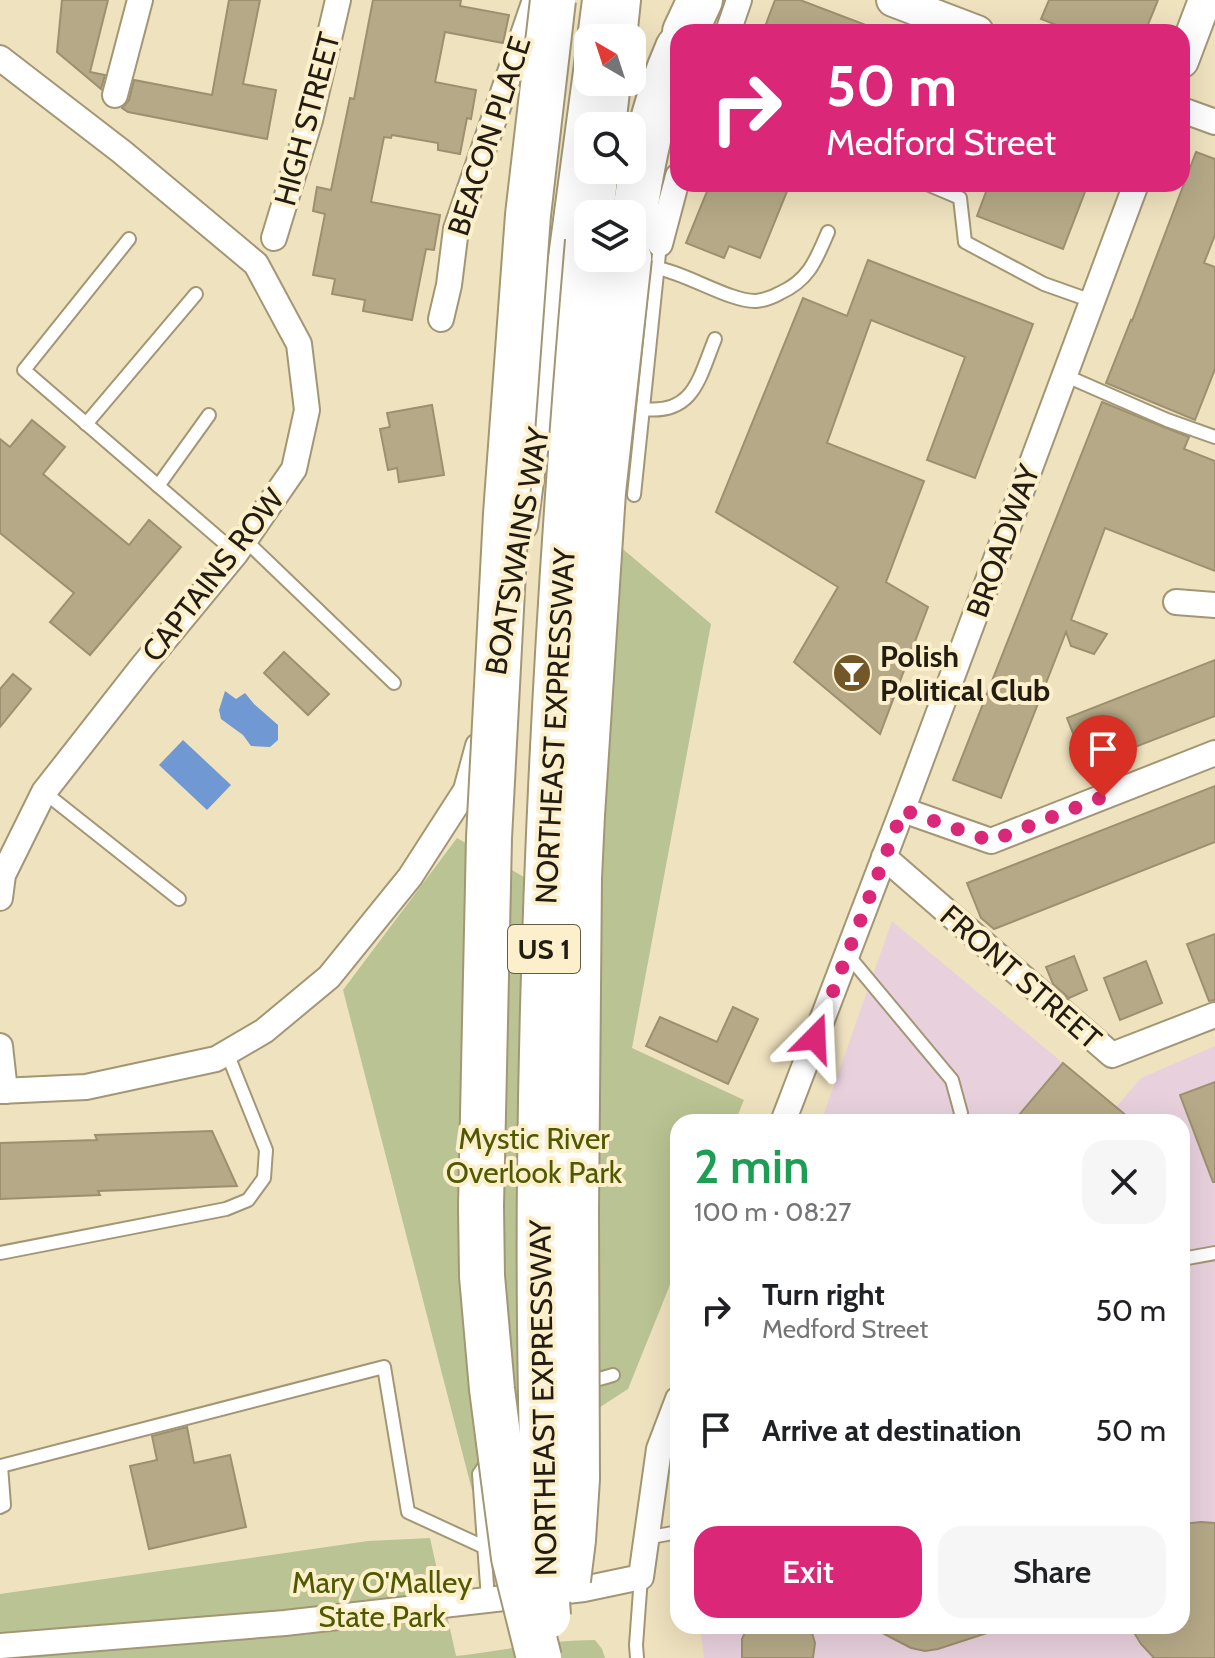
<!DOCTYPE html>
<html lang="en">
<head>
<meta charset="utf-8">
<style>
  body { margin:0; font-family:Cabin,sans-serif; background:#f6f6f6; color:#202124; height:100vh; display:flex; flex-direction:column; font-size:30px; white-space:nowrap }
  * { box-sizing:border-box; margin:0 }
  p { font-size:26px; color:#757577 }
  .icon { flex:none; width:44px; height:44px; fill:none; stroke:currentColor; stroke-width:2; stroke-linecap:round; stroke-linejoin:round }
  .map { position:relative; flex:1; overflow:hidden }
  .details { position:absolute; left:670px; top:1114px; width:520px; height:520px; display:flex; flex-direction:column; background:#fff; border-radius:24px; box-shadow:0 8px 32px #0002 }
  .details>* { flex:none }
  .hud { position:absolute; left:670px; top:24px; width:520px; height:168px; border-radius:24px; box-shadow:0 8px 32px #0002; background:#db2777; color:#fff; overflow:hidden }
  .needle { width:52px; rotate:321deg }
  .fabs { position:absolute; left:574px; top:24px; display:grid; gap:16px }
  .fabs a { display:grid; place-items:center; width:72px; height:72px; border-radius:16px; background:#fff; box-shadow:0 8px 32px #0002; font-size:40px }
  .pin { position:absolute; display:grid; place-items:center; width:68px; height:68px; color:#fff; margin:-82px -34px; border-radius:50% 50% 50% 0; rotate:-45deg; box-shadow:0 0 8px #0007 }
  .pin .icon { rotate:45deg }
  .me { position:absolute; width:88px; margin:-44px; rotate:21deg; stroke-linejoin:round; filter:drop-shadow(0 0 6px #0008) }
  .turn { display:flex; align-items:center; gap:28px; height:168px; padding:0 24px; font-size:36px }
  .turn .icon { width:104px; height:104px; stroke-width:2.5 }
  .turn b { display:block; font-size:56px; line-height:68px }
  .round { display:grid; place-items:center; flex:none; width:84px; height:84px; border-radius:24px; background:#f6f6f6 }
  .head { display:flex; align-items:center; justify-content:space-between; height:136px; padding:0 24px }
  h1 { font-size:48px; font-weight:600; line-height:60px; color:#1e9e55 }
  .button { display:flex; gap:16px; margin-top:auto; padding:16px 24px }
  .button a { flex:1; height:92px; border-radius:24px; background:#db2777; color:#fff; font-size:32px; font-weight:600; line-height:92px; text-align:center }
  .button a+a { background:#f6f6f6; color:#202124 }
  ul { padding:0; list-style:none }
  li { display:flex; align-items:center; gap:24px; height:120px; padding:0 24px }
  li div { flex:1 }
  li b { display:block; font-size:30px }
  li em { font-style:normal }
  .map>svg:first-child { display:block }
  .industrial { fill:#e8d1dd }
  .green { fill:#bac393 }
  .water { fill:#7098d2 }
  .building { fill:#b5a987; stroke:#9d9070; stroke-width:2 }
  .lines { fill:none; stroke-linecap:round; stroke-linejoin:round }
  .service-casing { stroke:#a29675; stroke-width:16 }
  .minor-casing { stroke:#a29675; stroke-width:28 }
  .tertiary-casing { stroke:#a29675; stroke-width:36 }
  .motorway-casing { stroke:#a29675; stroke-width:48 }
  .service { stroke:#fff; stroke-width:12 }
  .minor { stroke:#fff; stroke-width:24 }
  .tertiary { stroke:#fff; stroke-width:32 }
  .motorway { stroke:#fff; stroke-width:44 }
  .motorway-bridge-casing { stroke:#a29675; stroke-width:48; stroke-linecap:butt }
  .motorway-bridge { stroke:#fff; stroke-width:44 }
  .route { stroke:#db2777; stroke-width:14; stroke-dasharray:0 25.2 }
  .labels { text-anchor:middle; dominant-baseline:central; stroke-width:8; stroke-linejoin:round; paint-order:stroke }
  .shield { fill:#fcefcc; stroke:#635c48; stroke-width:2 }
  .shield-label { font-size:28px; font-weight:bold; fill:#221d10 }
  .street-label { font-size:30px; fill:#221d10; stroke:#fcefcc }
  .poi-label { font-size:30px; font-weight:bold; fill:#221d10; stroke:#fcefcc; text-anchor:start }
  .park-label { font-size:30px; fill:#4f5900; stroke:#fcefcc }
</style>
</head>
<body>
<div class="map">
<svg width="1215" height="1658" viewBox="0 0 1215 1658">
  <rect width="100%" height="100%" fill="#efe2bf"/>
  <path class="industrial" d="M892 921 1116 1107 1141 1078 1215 1046V1658H704L700 1626H1182V1122H821Z"/>
  <g class="green">
    <path d="M617 544 711 624 632 1048 744 1100 735 1122H678V1265L628 1389 472 1490 343 990 457 838 598 920Z"/>
    <path d="M430 1538 456 1656C503 1651 548 1640 595 1640L602 1649 605 1658H0V1594L368 1541Z"/>
  </g>
  <g class="water">
    <path d="M225 691 236 699 245 693 254 704 278 725V740L270 747 251 746 243 735 221 719 219 710Z"/>
    <path d="M183 740 231 785 207 810 159 765Z"/>
  </g>
  <g class="building">
    <path d="M62 0H108L90 72 105 75 101 89 57 52Z"/>
    <path d="M229 0H260L243 84 276 90 267 139 128 112 122 108 129 100 134 80 212 95Z"/>
    <path d="M373 0H461L460 6 509 15 503 43 445 32 435 82 476 90 471 119 467 118 460 154 438 150V143L392 135 391 138 384 137 371 202 440 215 434 250 426 249 412 320 363 311 365 300 332 294 335 279 313 275 325 214 313 211 317 187 331 190 350 98 354 99Z"/>
    <path d="M775 0H800L879 30 878 32H763Z"/>
    <path d="M1049 0H1158L1145 32H1074L1041 19Z"/>
    <path d="M1196 152 1215 159V235L1204 263 1215 267V369L1195 420 1106 383 1131 320 1132 321Z"/>
    <path d="M710 184H790L760 258 729 246 724 258 686 243Z"/>
    <path d="M989 184H1088L1063 249 977 216Z"/>
    <path d="M868 260 1033 324 975 478 927 460 965 357 871 320 827 443 924 481 886 582 928 607 880 734 794 662 838 587 716 512 803 298 847 316Z"/>
    <path d="M1102 402 1189 437 1184 449 1215 461V571L1105 528 1071 620 1107 634 1094 654 1071 646 1066 632 1001 798 953 780Z"/>
    <path d="M432 405 444 475 399 482 397 468 388 470 380 429 390 427 387 413Z"/>
    <path d="M32 420 65 447 43 474 129 545 149 520 181 547 90 655 50 622 74 593 0 533V439L10 447Z"/>
    <path d="M284 652 329 694 308 715 264 673Z"/>
    <path d="M1215 660V716L1086 766 1067 718Z"/>
    <path d="M13 674 31 689 0 727V689Z"/>
    <path d="M1215 786V842L994 929 981 918 967 883Z"/>
    <path d="M1215 934V1000L1209 1001 1187 944Z"/>
    <path d="M1074 956 1087 990 1069 998 1053 984 1046 967Z"/>
    <path d="M1146 961 1162 1003 1120 1020 1104 978Z"/>
    <path d="M733 1007 758 1019 728 1084 646 1046 660 1017 717 1042Z"/>
    <path d="M1063 1063 1134 1122H1013Z"/>
    <path d="M1215 1082V1182H1213L1180 1095Z"/>
    <path d="M212 1131 237 1186 98 1191 100 1195 0 1199V1143L97 1140 95 1135Z"/>
    <path d="M187 1427 194 1463 230 1455 246 1527 149 1549 130 1466 157 1460 152 1436Z"/>
    <path d="M1201 1522 1215 1523V1658H1154L1141 1644 1130 1626H1182V1524Z"/>
    <path d="M748 1626H810L815 1643 813 1658H742V1639Z"/>
    <path d="M869 1626H992L993 1631 938 1649 925 1651 911 1648Z"/>
  </g>
  <g class="lines">
    <defs>
      <g id="service">
        <path d="M927 184 960 198 965 242 1044 284 1092 301"/>
        <path d="M129 239 24 370 236 553"/>
        <path d="M657 268C686 273 731 302 756 301 765 300 773 297 780 293 809 280 816 260 828 232"/>
        <path d="M1064 375 1167 420 1215 437"/>
        <path d="M643 409C694 415 699 378 715 339"/>
        <path d="M86 424 196 294"/>
        <path d="M158 486 209 415"/>
        <path d="M634 495 660 244"/>
        <path d="M245 540 394 683"/>
        <path d="M44 792 179 899"/>
        <path d="M847 954 952 1080 961 1113 959 1122"/>
        <path d="M0 1253 226 1209 248 1200 264 1178 266 1150 227 1053"/>
        <path d="M1182 1259 1215 1253"/>
        <path d="M585 1383 613 1375"/>
        <path d="M0 1507 4 1505 1 1466 384 1367 408 1512 484 1547"/>
        <path d="M646 1538 678 1532"/>
        <path d="M488 1599 479 1474 490 1458"/>
        <path d="M637 1658 636 1645 641 1577"/>
      </g>
      <g id="minor">
        <path d="M728 32 739 0"/>
        <path d="M590 38 595 0"/>
        <path d="M0 58 122 152 256 264 299 344 307 410 294 469 236 553 142 667 44 792 3 875 0 898"/>
        <path d="M115 95 140 0"/>
        <path d="M1182 110 1215 122"/>
        <path d="M274 238 310 120 338 0"/>
        <path d="M660 244 678 176"/>
        <path d="M441 319 449 285 456 229 535 0"/>
        <path d="M525 526 588 56"/>
        <path d="M1176 602 1215 605"/>
        <path d="M903 810 991 841 1215 753"/>
        <path d="M884 857 1112 1055 1215 1015"/>
        <path d="M0 1046 5 1091"/>
        <path d="M0 1091 86 1087 216 1059 264 1031 329 977 410 877 466 790 478 746"/>
        <path d="M783 1122 908 795 1136 184"/>
        <path d="M0 1646 285 1623 584 1589 641 1577 659 1449 678 1399"/>
      </g>
      <g id="tertiary">
        <path d="M893 0 977 32"/>
        <path d="M1182 61 1205 0"/>
      </g>
      <g id="motorway">
        <path d="M685 32 700 0"/>
        <path d="M614 38 618 0"/>
        <path d="M603 126 608 82"/>
        <path d="M591 214 596 170"/>
        <path d="M632 234C640 170 652 107 678 48"/>
      </g>
    </defs>
    <use href="#service" class="service-casing"/>
    <use href="#minor" class="minor-casing"/>
    <use href="#tertiary" class="tertiary-casing"/>
    <use href="#motorway" class="motorway-casing"/>
    <use href="#service" class="service"/>
    <use href="#minor" class="minor"/>
    <use href="#tertiary" class="tertiary"/>
    <use href="#motorway" class="motorway"/>
    <defs>
      <g id="motorway-bridge">
        <path d="M568 1580 573 1540 577 1479 576 1211 579 878 582 815 603 492 629 258"/>
        <path d="M548 1616C544 1561 543 1505 542 1450 540 1358 539 1265 540 1173 543 862 561 551 588 241"/>
        <path d="M539 1658 514 1558 492 1389 482 1276 481 1206 489 838 506 514 528 215 553 0"/>
      </g>
    </defs>
    <use href="#motorway-bridge" class="motorway-bridge-casing"/>
    <use href="#motorway-bridge" class="motorway-bridge"/>
  </g>
  <g class="lines">
    <path class="route" d="M815 1038 903 810 991 841 1103 797"/>
  </g>
  <defs>
    <symbol id="bar-disc" viewBox="-11 -11 22 22"><circle r="9.5" fill="#725829" stroke="#fcefcc"/><path d="M-6-5H6L.8 .8V4.5H3.5V6h-7V4.5H-.8V.8Z" fill="#fff"/></symbol>
  </defs>
  <g fill-rule="evenodd">
    <use href="#bar-disc" x="830" y="651" width="44" height="44"/>
  </g>
  <g class="labels">
    <rect class="shield" x="508" y="925" width="72" height="48" rx="6"/>
    <g class="shield-label">
      <text x="544" y="949">US 1</text>
    </g>
    <g class="street-label">
      <text transform="translate(307 119) rotate(-75)">HIGH STREET</text>
      <text transform="translate(489 136) rotate(-72)">BEACON PLACE</text>
      <text transform="translate(1003 541) rotate(-70)">BROADWAY</text>
      <text transform="translate(517 551) rotate(-80)">BOATSWAINS WAY</text>
      <text transform="translate(213 575) rotate(-52)">CAPTAINS ROW</text>
      <text transform="translate(555 726) rotate(-87)">NORTHEAST EXPRESSWAY</text>
      <text transform="translate(1021 977) rotate(41)">FRONT STREET</text>
      <text transform="translate(543 1398) rotate(-91)">NORTHEAST EXPRESSWAY</text>
    </g>
    <g class="poi-label">
      <text x="880" y="656">Polish<tspan x="880" dy="34">Political Club</tspan></text>
    </g>
    <g class="park-label">
      <text x="534" y="1138">Mystic River<tspan x="534" dy="34">Overlook Park</tspan></text>
      <text x="382" y="1582">Mary O'Malley<tspan x="382" dy="34">State Park</tspan></text>
    </g>
  </g>
</svg>
<div class="fabs">
<a><svg class="needle" viewBox="-14 -14 28 28"><path d="M0-13l5 13h-10z" fill="#e53935"/><path d="M0 13l5-13h-10z" fill="#757577"/></svg></a>
<a><svg class="icon" aria-label="search" viewBox="0 0 24 24"><circle cx="10" cy="10" r="6"/><path d="M15 15l6 6"/></svg></a>
<a><svg class="icon" aria-label="layers" viewBox="0 0 24 24"><path d="M12 4l9 5-9 5-9-5zM3 14l9 5 9-5"/></svg></a>
</div>
<div class="pin" style="left:1103px;top:797px;background:#d93025"><svg class="icon" aria-label="arrive" viewBox="0 0 24 24"><path d="M6 21V4h12l-3 4 3 4H6"/></svg></div>
<svg class="me" style="left:815px;top:1038px" viewBox="-20 -20 40 40"><path d="M0-17L14 15 0 8-14 15z" fill="#db2777" stroke="#fff" stroke-width="4"/></svg>
<div class="hud">
<div class="turn"><svg class="icon" aria-label="right" viewBox="0 0 24 24"><path d="M7 20v-9h11M14 6l5 5-5 5"/></svg><div><b>50 m</b>Medford Street</div></div>
</div>
<section class="details">
<div class="head"><div><h1>2 min</h1><p>100 m · 08:27</p></div><a class="round"><svg class="icon" aria-label="close" viewBox="0 0 24 24"><path d="M6 6l12 12M18 6L6 18"/></svg></a></div>
<ul>
<li><svg class="icon" aria-label="right" viewBox="0 0 24 24"><path d="M7 20v-9h11M14 6l5 5-5 5"/></svg><div><b>Turn right</b><p>Medford Street</p></div><em>50 m</em></li>
<li><svg class="icon" aria-label="arrive" viewBox="0 0 24 24"><path d="M6 21V4h12l-3 4 3 4H6"/></svg><div><b>Arrive at destination</b></div><em>50 m</em></li>
</ul>
<div class="button"><a>Exit</a><a>Share</a></div>
</section>
</div>
</body>
</html>
